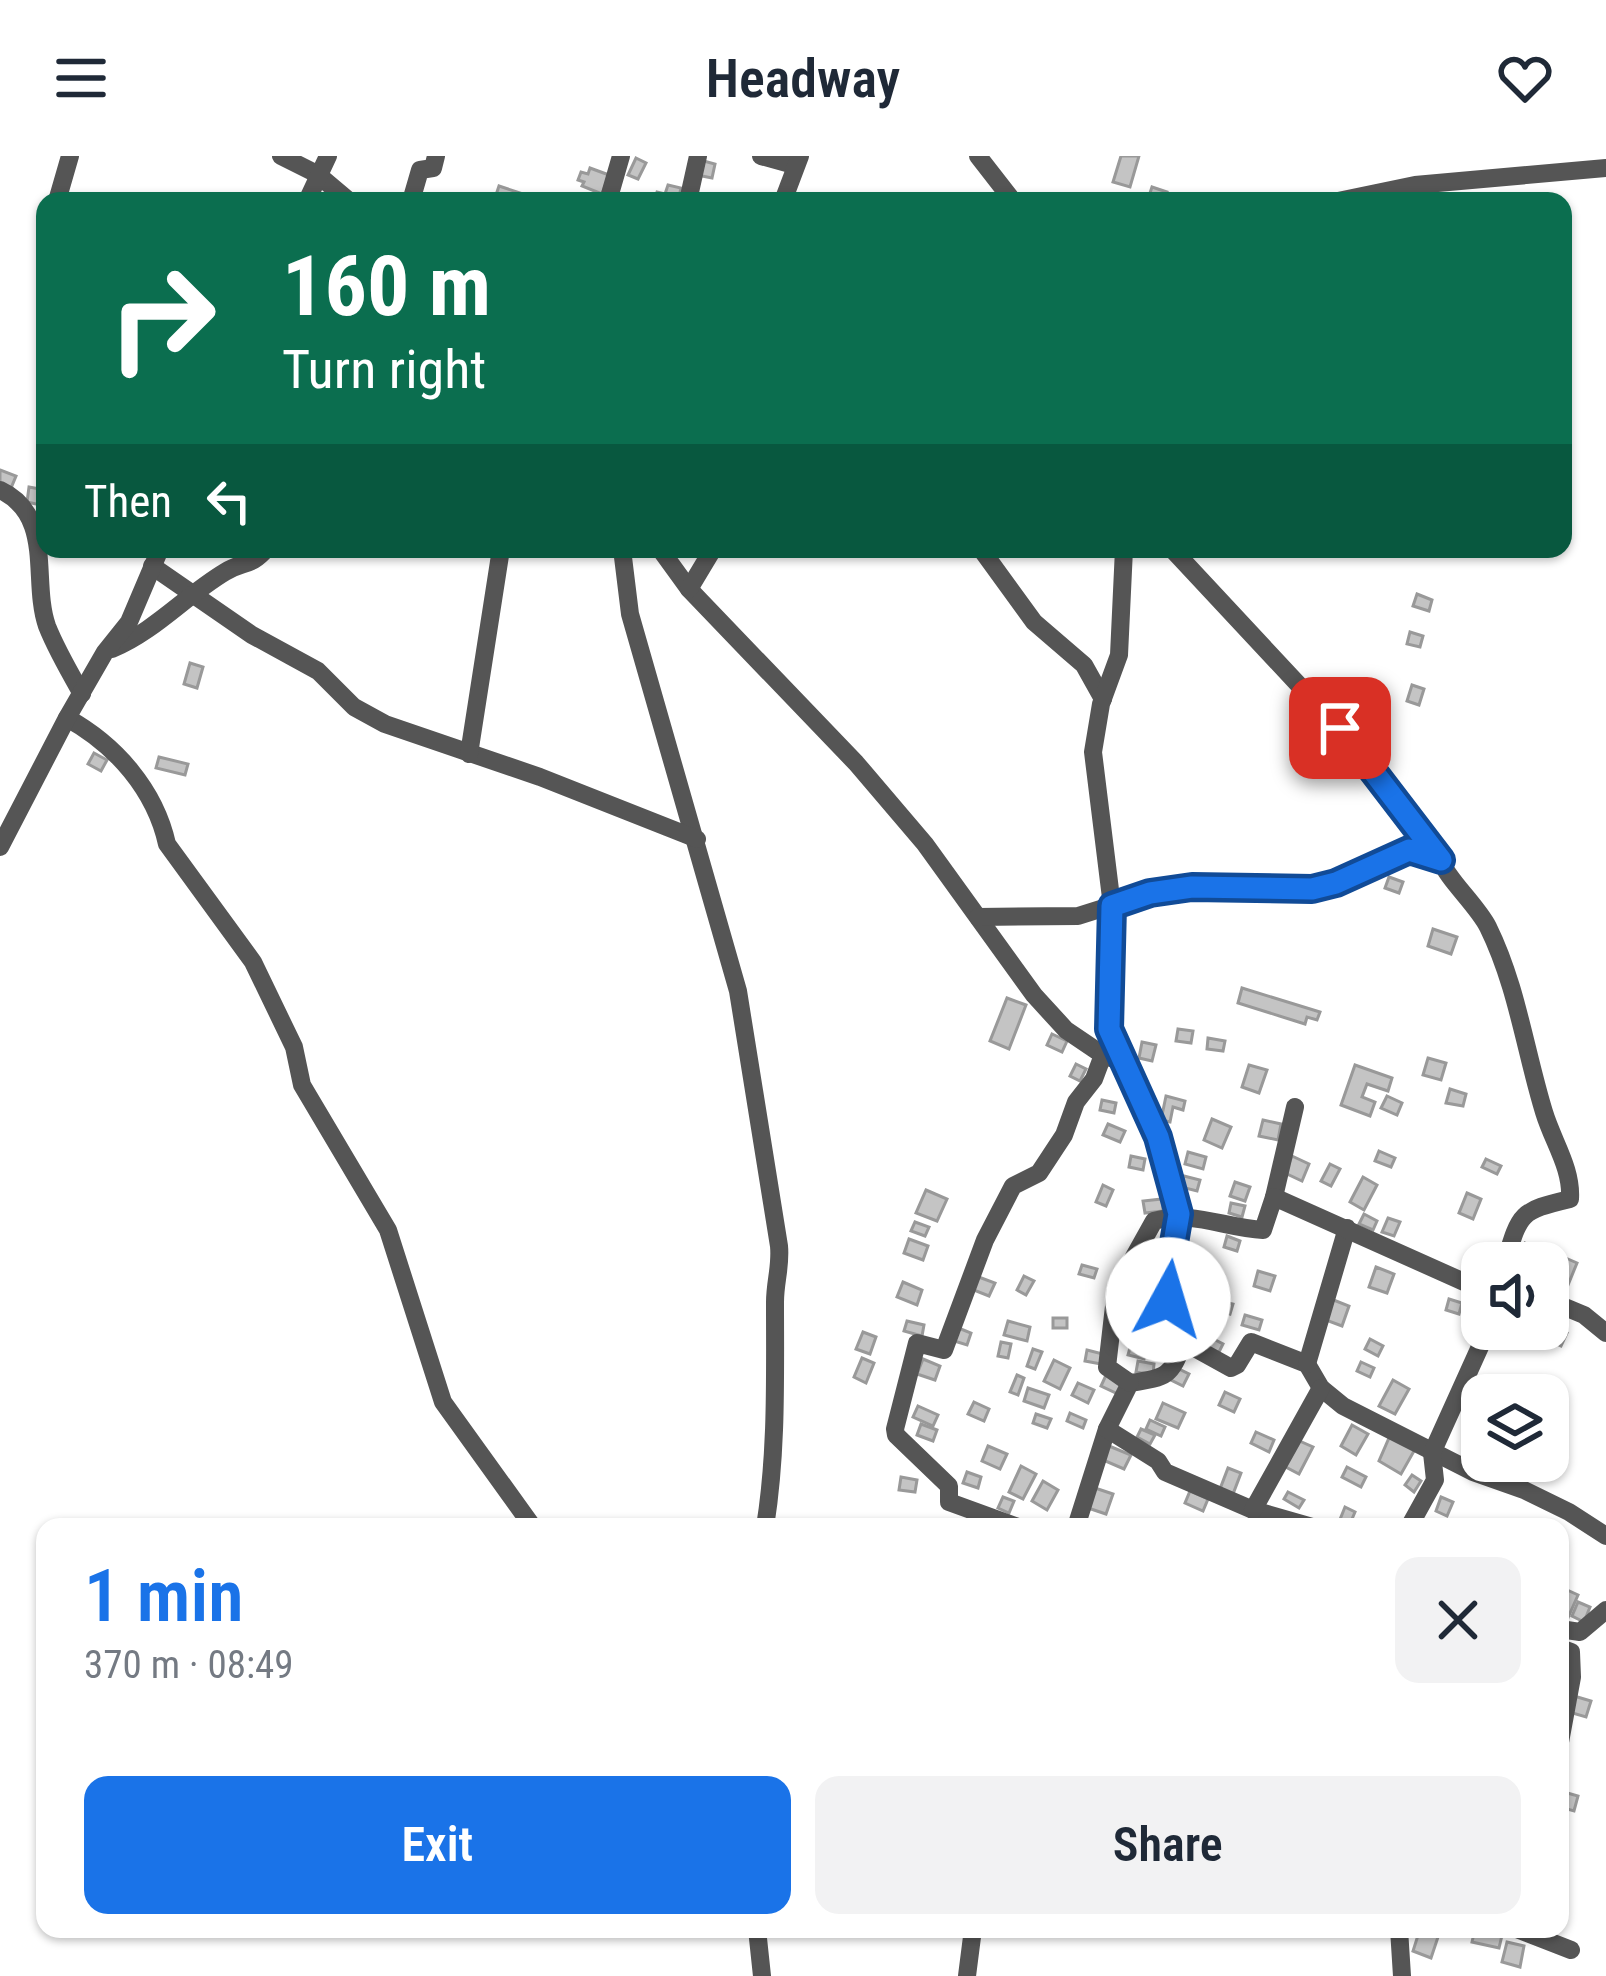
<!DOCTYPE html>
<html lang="en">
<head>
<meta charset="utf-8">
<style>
  body { margin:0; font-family:"Roboto Condensed",sans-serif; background:#f2f2f3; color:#1f2937; height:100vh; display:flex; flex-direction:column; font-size:45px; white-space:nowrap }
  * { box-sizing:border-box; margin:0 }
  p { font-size:39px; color:#747a83 }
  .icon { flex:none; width:66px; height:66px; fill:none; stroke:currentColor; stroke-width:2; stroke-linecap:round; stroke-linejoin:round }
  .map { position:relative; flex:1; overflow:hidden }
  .side { position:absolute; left:36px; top:1362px; width:1533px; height:420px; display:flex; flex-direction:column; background:#fff; border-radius:24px; box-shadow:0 3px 9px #0004 }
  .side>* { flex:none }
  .banner { position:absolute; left:36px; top:36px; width:1536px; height:366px; border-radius:24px; box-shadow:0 3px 9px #0004; background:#0b6e4f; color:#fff; overflow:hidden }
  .tools { position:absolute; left:1461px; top:1086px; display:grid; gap:24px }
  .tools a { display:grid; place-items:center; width:108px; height:108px; border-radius:24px; background:#fff; box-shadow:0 3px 9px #0004; font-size:60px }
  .pin { position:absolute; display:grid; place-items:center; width:102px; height:102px; color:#fff; margin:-51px; border-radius:24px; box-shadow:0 6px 18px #0006 }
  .me { position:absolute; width:132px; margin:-66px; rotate:6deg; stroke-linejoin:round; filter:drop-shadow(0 0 9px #0008) }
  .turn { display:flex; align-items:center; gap:42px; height:252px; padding:0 48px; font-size:54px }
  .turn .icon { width:156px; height:156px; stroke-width:2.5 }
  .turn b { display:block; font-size:84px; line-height:102px }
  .then { display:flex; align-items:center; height:114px; padding:0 48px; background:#0003; gap:24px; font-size:45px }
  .round { display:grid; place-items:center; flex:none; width:126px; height:126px; border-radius:24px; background:#f2f2f3 }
  .head { display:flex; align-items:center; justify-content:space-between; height:204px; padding:0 48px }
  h1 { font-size:72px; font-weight:600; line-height:90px; color:#1a73e8 }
  .button { display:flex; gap:24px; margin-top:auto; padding:24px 48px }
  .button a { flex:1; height:138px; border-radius:24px; background:#1a73e8; color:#fff; font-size:48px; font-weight:600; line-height:138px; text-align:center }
  .button a+a { background:#f2f2f3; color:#1f2937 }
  header { display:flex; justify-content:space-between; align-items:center; height:156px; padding:0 48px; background:#fff; font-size:54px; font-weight:600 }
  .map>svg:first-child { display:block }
  .building { fill:#c4c4c4; stroke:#999; stroke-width:3 }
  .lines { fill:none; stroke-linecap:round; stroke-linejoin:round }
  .minor { stroke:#555; stroke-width:18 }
  .route-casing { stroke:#114b97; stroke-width:30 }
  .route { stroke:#1a73e8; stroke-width:21 }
</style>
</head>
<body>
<header><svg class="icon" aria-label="menu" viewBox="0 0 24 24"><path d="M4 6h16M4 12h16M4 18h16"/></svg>Headway<svg class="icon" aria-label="heart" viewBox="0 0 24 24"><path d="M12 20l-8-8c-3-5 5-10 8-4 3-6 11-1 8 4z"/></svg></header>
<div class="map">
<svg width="1606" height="1820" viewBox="0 0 1606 1820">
  <rect width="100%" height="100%" fill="#fff"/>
  <g class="building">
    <path d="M1121 0H1139L1130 31 1113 26Z"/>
    <path d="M636 2 646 7 638 23 628 19Z"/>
    <path d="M700 4 715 8 712 22 697 19Z"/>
    <path d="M590 12 609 19 602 38 582 30 584 26 578 24 581 16 588 18Z"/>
    <path d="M668 29 681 32 678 45 654 44 657 36 665 38Z"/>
    <path d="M499 30 520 37 518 45 495 42Z"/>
    <path d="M1152 31 1167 36 1164 45 1148 43Z"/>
    <path d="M0 314 16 320 11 332 0 328Z"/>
    <path d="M29 331 45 334V350L27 346Z"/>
    <path d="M1417 438 1432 444 1429 455 1413 450Z"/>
    <path d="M1410 476 1423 480 1420 491 1407 488Z"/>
    <path d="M190 507 203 511 197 532 184 528Z"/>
    <path d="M1412 529 1424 533 1419 549 1407 545Z"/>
    <path d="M94 597 107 604 101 615 88 608Z"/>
    <path d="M159 601 188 608 185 619 156 612Z"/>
    <path d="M1389 721 1403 726 1399 737 1385 732Z"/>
    <path d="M1433 773 1457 781 1451 798 1428 790Z"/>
    <path d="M1242 832 1320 856 1317 864 1307 861 1305 868 1238 847Z"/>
    <path d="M1007 842 1026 849 1009 893 990 885Z"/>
    <path d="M1178 873 1193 875 1191 887 1176 885Z"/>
    <path d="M1052 878 1067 885 1062 896 1047 889Z"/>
    <path d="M1208 882 1225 885 1223 895 1207 893Z"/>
    <path d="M1142 886 1156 889 1152 905 1139 902Z"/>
    <path d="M1428 902 1446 907 1441 924 1423 919Z"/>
    <path d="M1076 908 1086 913 1080 925 1070 920Z"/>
    <path d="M1249 909 1267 914 1259 937 1242 931Z"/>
    <path d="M1355 909 1392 922 1388 935 1367 928 1362 941 1375 946 1370 960 1341 949Z"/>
    <path d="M1450 933 1466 938 1463 950 1446 947Z"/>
    <path d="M1166 940 1185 945 1183 954 1173 951 1170 966 1161 964Z"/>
    <path d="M1387 940 1402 947 1397 959 1381 952Z"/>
    <path d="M1102 944 1116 947 1114 957 1100 954Z"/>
    <path d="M1212 963 1231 971 1222 992 1204 984Z"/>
    <path d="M1263 964 1281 968 1278 984 1259 980Z"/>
    <path d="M1108 968 1125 975 1120 986 1103 979Z"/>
    <path d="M1379 995 1395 1002 1391 1011 1375 1005Z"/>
    <path d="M1188 996 1206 1001 1203 1013 1185 1008Z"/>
    <path d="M1131 1000 1145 1003 1143 1014 1129 1011Z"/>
    <path d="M1292 1000 1309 1008 1302 1025 1285 1017Z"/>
    <path d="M1486 1003 1501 1010 1497 1018 1482 1011Z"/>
    <path d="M1330 1008 1340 1013 1331 1030 1321 1025Z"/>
    <path d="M1184 1020 1200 1024 1197 1035 1181 1031Z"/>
    <path d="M1363 1021 1377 1029 1364 1054 1350 1046Z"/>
    <path d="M1235 1026 1250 1031 1245 1045 1230 1040Z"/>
    <path d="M1103 1029 1113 1034 1106 1050 1096 1046Z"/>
    <path d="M926 1034 947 1043 937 1065 916 1057Z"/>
    <path d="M1467 1037 1481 1043 1473 1063 1459 1057Z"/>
    <path d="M1162 1043 1163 1055 1145 1057 1143 1045Z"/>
    <path d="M1231 1047 1245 1050 1242 1061 1229 1057Z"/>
    <path d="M1364 1058 1377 1065 1373 1074 1359 1068Z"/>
    <path d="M1388 1062 1400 1066 1394 1080 1382 1076Z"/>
    <path d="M915 1066 929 1071 925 1080 911 1075Z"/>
    <path d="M1227 1080 1240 1085 1237 1095 1224 1091Z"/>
    <path d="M909 1083 928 1090 923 1104 904 1097Z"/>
    <path d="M1525 1087 1540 1094 1534 1107H1516Z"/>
    <path d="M1561 1100 1577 1107 1568 1129 1552 1122Z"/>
    <path d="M1082 1109 1097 1113 1094 1122 1079 1118Z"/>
    <path d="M1137 1110 1150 1116 1146 1126 1133 1119Z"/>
    <path d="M1376 1111 1394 1118 1387 1137 1369 1131Z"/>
    <path d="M1258 1115 1275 1120 1270 1135 1254 1130Z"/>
    <path d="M976 1120 995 1127 989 1140 971 1133Z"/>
    <path d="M1024 1120 1034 1125 1026 1139 1017 1134Z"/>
    <path d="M903 1126 922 1134 917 1149 897 1141Z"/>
    <path d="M1149 1136 1165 1144 1157 1158 1142 1150Z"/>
    <path d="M1331 1143 1349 1150 1342 1170 1323 1163Z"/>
    <path d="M1449 1143 1462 1147 1459 1158 1446 1154Z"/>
    <path d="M1216 1144 1233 1148 1230 1158 1214 1153Z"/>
    <path d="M1202 1151 1215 1154 1212 1170 1199 1167Z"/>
    <path d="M1548 1154 1560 1159 1555 1171 1567 1177 1561 1190 1534 1177 1536 1173H1548Z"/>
    <path d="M1245 1159 1262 1164 1259 1174 1242 1169Z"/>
    <rect x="1053" y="1162" width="14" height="10"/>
    <path d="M907 1165 924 1169 922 1180 904 1175Z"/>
    <path d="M1008 1165 1030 1171 1027 1185 1004 1179Z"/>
    <path d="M956 1171 971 1177 967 1189 951 1184Z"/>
    <path d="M1495 1173 1514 1174 1507 1192 1490 1185Z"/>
    <path d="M1150 1174 1163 1180 1159 1190 1146 1184Z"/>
    <path d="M863 1176 876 1181 870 1198 856 1193Z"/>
    <path d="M1204 1178 1223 1188 1218 1198 1199 1188Z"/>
    <path d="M1370 1183 1383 1190 1378 1200 1365 1193Z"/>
    <path d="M1001 1186 1011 1188 1008 1202 998 1200Z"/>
    <path d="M1131 1188 1146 1192 1144 1203 1128 1199Z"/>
    <path d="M1033 1193 1042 1196 1035 1213 1027 1210Z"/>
    <path d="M1087 1194 1103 1198 1101 1208 1085 1205Z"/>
    <path d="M862 1202 874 1207 866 1227 854 1221Z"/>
    <path d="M923 1203 940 1210 935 1224 917 1218Z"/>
    <path d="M1054 1204 1070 1212 1060 1233 1044 1225Z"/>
    <path d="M1138 1205 1154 1208 1153 1219 1136 1216Z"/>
    <path d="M1361 1206 1374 1212 1370 1221 1357 1215Z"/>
    <path d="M1177 1212 1189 1218 1183 1230 1171 1224Z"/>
    <path d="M1107 1217 1125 1225 1118 1238 1101 1230Z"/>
    <path d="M1017 1219 1024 1222 1018 1239 1010 1236Z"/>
    <path d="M1393 1224 1409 1233 1395 1258 1379 1250Z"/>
    <path d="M1078 1227 1094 1234 1088 1247 1072 1239Z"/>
    <path d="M1028 1232 1049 1239 1044 1252 1024 1245Z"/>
    <path d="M1225 1236 1240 1243 1234 1256 1219 1249Z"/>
    <path d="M974 1246 989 1253 984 1265 968 1258Z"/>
    <path d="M1163 1247 1185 1257 1178 1272 1156 1263Z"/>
    <path d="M918 1250 938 1259 933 1270 913 1261Z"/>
    <path d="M1070 1257 1086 1264 1083 1272 1067 1265Z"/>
    <path d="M1036 1258 1051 1263 1047 1272 1033 1267Z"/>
    <path d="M1150 1264 1165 1271 1161 1280 1146 1273Z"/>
    <path d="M921 1268 937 1274 933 1285 917 1279Z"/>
    <path d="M1352 1269 1368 1278 1356 1299 1341 1290Z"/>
    <path d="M1141 1273 1155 1279 1150 1288 1137 1281Z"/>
    <path d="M1392 1275 1418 1288 1401 1318 1379 1305Z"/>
    <path d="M1256 1276 1274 1284 1269 1296 1251 1287Z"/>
    <path d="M1295 1283 1313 1291 1299 1318 1282 1309Z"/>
    <path d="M988 1290 1007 1298 1000 1313 982 1305Z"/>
    <path d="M1109 1290 1131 1299 1124 1313 1103 1304Z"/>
    <path d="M1021 1310 1036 1318 1023 1343 1009 1336Z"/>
    <path d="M1347 1311 1366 1321 1361 1331 1342 1321Z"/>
    <path d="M1228 1312 1241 1317 1233 1338 1220 1333Z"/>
    <path d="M967 1316 981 1321 978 1332 963 1327Z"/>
    <path d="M1412 1319 1421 1325 1414 1336 1405 1329Z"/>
    <path d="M901 1321 917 1324 915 1336 899 1334Z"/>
    <path d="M1043 1325 1058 1334 1047 1354 1032 1345Z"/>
    <path d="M1095 1332 1113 1338 1106 1358 1088 1352Z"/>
    <path d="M1190 1335 1208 1343 1203 1355 1185 1347Z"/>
    <path d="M1288 1336 1304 1344 1299 1352 1284 1343Z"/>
    <path d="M1003 1341 1014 1345 1009 1357 998 1352Z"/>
    <path d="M1441 1341 1453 1346 1447 1360 1436 1355Z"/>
    <path d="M1345 1351 1355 1356 1349 1370 1339 1366Z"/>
    <path d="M1565 1433 1578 1439 1567 1464 1560 1461Z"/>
    <path d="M1578 1446 1590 1451 1584 1466 1572 1460Z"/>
    <path d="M1574 1540 1591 1545 1586 1561 1569 1556Z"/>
    <path d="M1564 1636 1578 1640 1574 1655 1560 1651Z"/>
    <path d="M1420 1773 1439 1778 1431 1802 1413 1795Z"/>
    <path d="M1475 1773 1503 1775 1499 1792 1472 1786Z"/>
    <path d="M1507 1786 1524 1790 1520 1811 1502 1806Z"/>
  </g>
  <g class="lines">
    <g class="minor">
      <path d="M281 0 317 18 349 45"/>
      <path d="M761 0 794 9"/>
      <path d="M978 0 1013 45"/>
      <path d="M57 45 70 0"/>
      <path d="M307 45 328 0"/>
      <path d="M411 45 420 14 433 12 436 0"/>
      <path d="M608 45 621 0"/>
      <path d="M688 45 698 0"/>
      <path d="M783 45 800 0"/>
      <path d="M1338 45 1415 29 1606 12"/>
      <path d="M0 334C55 360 31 424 47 470 56 493 70 517 82 538"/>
      <path d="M622 393 630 458 738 835 779 1090C781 1110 775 1126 775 1146 775 1221 777 1297 765 1371"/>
      <path d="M660 393 689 433 856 607 925 688 1034 839 1066 874 1103 899 1128 908 1158 981 1179 1058 1166 1133 1169 1159 1184 1186C1170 1221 1168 1221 1130 1227L1107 1273 1076 1371"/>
      <path d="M981 393 1034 466 1084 509 1103 543"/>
      <path d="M1172 393 1365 600 1439 702"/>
      <path d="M152 410 252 479 318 515 354 551 385 568 540 621 697 683"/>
      <path d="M689 433 713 393"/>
      <path d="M112 493C155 475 185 440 225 416 243 405 251 411 266 393"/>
      <path d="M67 562C116 589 155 634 167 688L253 806 294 891 302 929 388 1074 443 1246 533 1371"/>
      <path d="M469 598 501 393"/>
      <path d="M0 691 67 562 105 496 129 466 160 393"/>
      <path d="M978 761 1078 760 1151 737 1192 731 1312 733 1336 727 1409 694 1441 704C1445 721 1477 749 1488 771 1517 830 1525 894 1544 956 1553 986 1572 1012 1570 1043 1520 1055 1520 1056 1505 1107"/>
      <path d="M1120 903 1109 873 1112 750 1093 596 1101 548 1119 499 1124 393"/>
      <path d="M1274 1041 1295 951"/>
      <path d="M1548 1144 1584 1159 1606 1177"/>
      <path d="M1184 1186 1231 1212 1237 1209 1251 1186 1307 1208 1321 1232 1343 1250 1473 1316 1524 1334 1569 1356 1606 1380"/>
      <path d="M1307 1208 1347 1072"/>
      <path d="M1130 1227 1107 1211 1116 1133 1154 1065C1191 1054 1225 1072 1263 1074L1274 1041 1482 1134"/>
      <path d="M1107 1273 1158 1305 1165 1316 1253 1354 1312 1371"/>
      <path d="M1253 1354 1321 1232"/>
      <path d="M1018 1371 949 1346V1330L896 1279 895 1273 917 1187 944 1194 985 1084 1013 1030 1039 1017 1064 979 1076 946 1094 923 1103 899"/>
      <path d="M1409 1371 1435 1324 1432 1297 1488 1173"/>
      <path d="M1560 1473 1580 1476 1606 1454"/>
      <path d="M1560 1492 1571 1496 1572 1521 1560 1586"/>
      <path d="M757 1773 762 1820"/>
      <path d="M1399 1773 1402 1820"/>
      <path d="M1517 1773 1571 1794"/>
      <path d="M967 1820 973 1773"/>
    </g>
  </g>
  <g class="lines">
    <defs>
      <path id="route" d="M1168 1144 1166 1133 1179 1058 1158 981 1109 873 1112 750 1150 737 1192 731 1312 733 1336 727 1409 694 1441 704 1340 572"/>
    </defs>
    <use href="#route" class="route-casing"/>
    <use href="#route" class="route"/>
  </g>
</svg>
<div class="tools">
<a><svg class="icon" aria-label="sound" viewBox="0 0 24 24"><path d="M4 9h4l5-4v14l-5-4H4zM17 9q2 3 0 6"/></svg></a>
<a><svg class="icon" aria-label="layers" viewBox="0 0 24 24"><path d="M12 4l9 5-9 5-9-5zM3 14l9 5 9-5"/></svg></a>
</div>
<div class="pin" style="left:1340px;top:572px;background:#d93025"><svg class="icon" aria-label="arrive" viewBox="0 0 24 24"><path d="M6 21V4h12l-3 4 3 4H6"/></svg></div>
<svg class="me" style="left:1168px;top:1144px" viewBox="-20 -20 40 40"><circle r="19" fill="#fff"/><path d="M0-13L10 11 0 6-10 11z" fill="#1a73e8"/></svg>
<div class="banner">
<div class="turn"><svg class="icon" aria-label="right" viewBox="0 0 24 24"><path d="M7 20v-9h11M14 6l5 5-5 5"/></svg><div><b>160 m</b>Turn right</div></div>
<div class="then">Then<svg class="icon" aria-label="left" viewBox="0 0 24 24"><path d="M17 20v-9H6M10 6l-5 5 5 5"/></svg></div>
</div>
<section class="side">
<div class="head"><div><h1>1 min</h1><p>370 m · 08:49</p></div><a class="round"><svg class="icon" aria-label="close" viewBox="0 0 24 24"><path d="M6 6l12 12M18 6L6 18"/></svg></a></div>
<div class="button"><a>Exit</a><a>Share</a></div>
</section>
</div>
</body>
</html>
